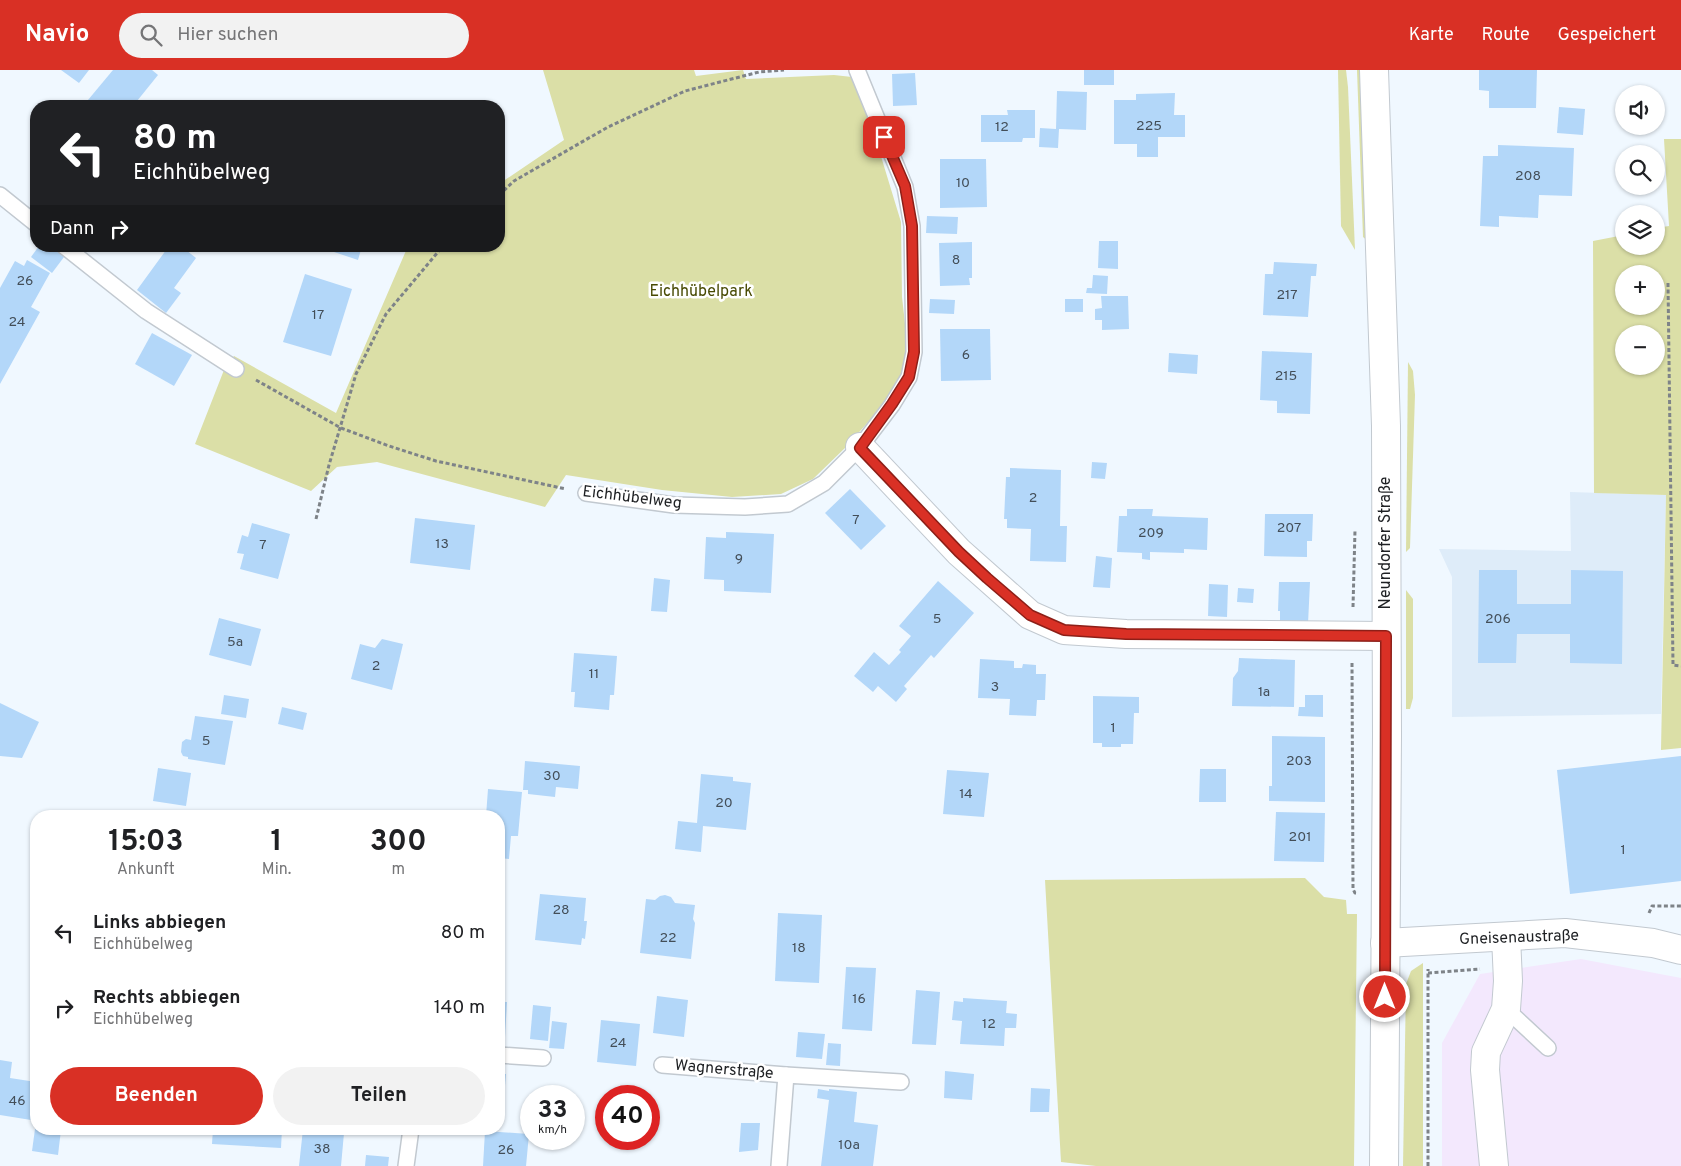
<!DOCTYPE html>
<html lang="de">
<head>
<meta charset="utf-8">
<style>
  body { margin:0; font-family:Overpass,sans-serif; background:#f2f2f2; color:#202124; height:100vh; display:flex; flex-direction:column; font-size:19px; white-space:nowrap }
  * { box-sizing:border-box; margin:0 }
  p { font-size:16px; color:#757577 }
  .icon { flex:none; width:28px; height:28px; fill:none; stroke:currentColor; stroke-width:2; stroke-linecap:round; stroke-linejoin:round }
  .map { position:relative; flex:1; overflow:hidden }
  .panel { position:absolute; left:30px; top:740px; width:475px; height:325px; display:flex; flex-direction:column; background:#fff; border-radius:20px; box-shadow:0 1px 4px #0004 }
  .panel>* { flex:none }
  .top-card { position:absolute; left:30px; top:30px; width:475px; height:152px; border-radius:20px; box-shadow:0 1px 4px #0004; background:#202124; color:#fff; overflow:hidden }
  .controls { position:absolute; left:1615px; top:15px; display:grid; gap:10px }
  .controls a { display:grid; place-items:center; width:50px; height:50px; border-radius:50%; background:#fff; box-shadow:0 1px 4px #0004; font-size:25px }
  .speed { position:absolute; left:520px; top:1015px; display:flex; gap:10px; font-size:25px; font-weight:700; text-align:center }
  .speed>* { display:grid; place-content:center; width:65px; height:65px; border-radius:50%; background:#fff; box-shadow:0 1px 4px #0004; line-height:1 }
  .speed small { font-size:12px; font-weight:400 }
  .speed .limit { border:8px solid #d22; background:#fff; color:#111 }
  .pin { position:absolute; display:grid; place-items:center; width:42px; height:42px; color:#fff; margin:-21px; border-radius:10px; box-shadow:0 2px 8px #0006 }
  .me { position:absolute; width:55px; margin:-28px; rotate:0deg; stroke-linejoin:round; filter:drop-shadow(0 0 4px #0008) }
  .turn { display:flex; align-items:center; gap:18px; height:105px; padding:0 20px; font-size:22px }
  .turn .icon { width:65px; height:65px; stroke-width:2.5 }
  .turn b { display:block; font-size:35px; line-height:42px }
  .then { display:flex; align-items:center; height:48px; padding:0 20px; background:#0003; gap:10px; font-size:19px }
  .eta { display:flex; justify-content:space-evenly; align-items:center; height:85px; text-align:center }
  .eta b { font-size:30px; font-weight:700; line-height:35px }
  .primary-button { display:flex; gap:10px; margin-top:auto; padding:10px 20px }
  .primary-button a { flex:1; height:58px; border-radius:30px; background:#d93025; color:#fff; font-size:20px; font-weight:700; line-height:58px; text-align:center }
  .primary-button a+a { background:#f2f2f2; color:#202124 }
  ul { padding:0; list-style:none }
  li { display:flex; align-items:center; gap:15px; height:75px; padding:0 20px }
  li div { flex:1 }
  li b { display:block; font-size:19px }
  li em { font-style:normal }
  header { display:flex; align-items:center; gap:30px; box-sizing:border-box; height:70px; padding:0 25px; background:#d93025; color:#fff }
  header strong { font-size:24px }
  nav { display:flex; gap:28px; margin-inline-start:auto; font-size:18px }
  .search { width:350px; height:45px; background:#f2f2f2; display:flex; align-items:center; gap:12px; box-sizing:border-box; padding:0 18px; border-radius:28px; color:#757577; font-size:19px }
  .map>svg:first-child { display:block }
  .commercial { fill:#f3e8fd }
  .built { fill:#deecf9 }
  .green { fill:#dbdfa7; fill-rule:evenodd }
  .building { fill:#b3d7f9 }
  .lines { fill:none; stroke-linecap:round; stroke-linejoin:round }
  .service-casing { stroke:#c2c9d0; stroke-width:18 }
  .minor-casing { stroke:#c2c9d0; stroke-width:30 }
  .tertiary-casing { stroke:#c2c9d0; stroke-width:30 }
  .path { stroke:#7e8388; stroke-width:3; stroke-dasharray:4 2.5; stroke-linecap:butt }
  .service { stroke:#fff; stroke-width:15 }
  .minor { stroke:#fff; stroke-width:28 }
  .tertiary { stroke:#fff; stroke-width:28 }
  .route-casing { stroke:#8d1f18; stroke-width:12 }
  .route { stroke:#d93025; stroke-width:9 }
  .labels { text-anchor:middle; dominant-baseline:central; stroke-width:5; stroke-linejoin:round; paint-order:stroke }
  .number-label { font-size:14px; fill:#434e58 }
  .park-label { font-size:16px; fill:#484a03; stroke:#fff }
  .street-label { font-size:16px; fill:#1e2023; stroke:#fff }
</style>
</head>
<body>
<header>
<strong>Navio</strong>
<div class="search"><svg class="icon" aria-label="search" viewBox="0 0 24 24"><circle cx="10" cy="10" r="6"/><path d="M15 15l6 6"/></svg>Hier suchen</div>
<nav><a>Karte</a><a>Route</a><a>Gespeichert</a></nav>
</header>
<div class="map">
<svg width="1681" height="1096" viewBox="0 0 1681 1096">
  <rect width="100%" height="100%" fill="#f0f8ff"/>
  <path class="commercial" d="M1581 889 1681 908V1096H1442V973L1480 904Z"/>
  <path class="built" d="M1570 422 1666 425 1661 644 1452 647V507L1439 479 1571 481Z"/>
  <g class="green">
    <path d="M543 0H694L696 6 743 0 746 9 834 5 852 7 869 47 901 152 902 227 908 280 902 309 885 333 845 378 813 409 781 424 732 427 662 420 566 405 545 437 377 392 337 397 311 421 195 374 224 300 234 286 336 343 408 176H420L427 179 430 176H499V114L564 70Z"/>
    <path d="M1338 0H1346L1348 17 1355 180 1341 156Z"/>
    <path d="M1357 0H1364L1369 172 1363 167Z"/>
    <path d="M1664 69H1681V678L1661 680 1666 425 1594 423 1593 171 1624 165V176H1656V158L1669 156ZM1624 204H1656V236H1624ZM1624 264H1656V296H1624Z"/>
    <path d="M1408 292 1413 301 1415 325 1410 478 1406 482Z"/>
    <path d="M1406 520 1413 529V628L1410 639H1406Z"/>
    <path d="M1305 808 1324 827 1346 830 1347 844H1357L1354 1096H1096L1061 1092 1045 810Z"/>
    <path d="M1423 893V1096H1403L1406 914 1411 901Z"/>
  </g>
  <g class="building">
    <path d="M61 0H89L79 13Z"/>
    <path d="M113 0H152L158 5 133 36H83Z"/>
    <rect x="1084" y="0" width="30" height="15"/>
    <path d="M1479 0H1537L1536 38H1489V21L1479 20Z"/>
    <path d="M915 3 917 35 893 36 892 4Z"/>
    <path d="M1057 21 1087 22 1086 60 1059 59 1058 78 1039 77 1040 58 1056 59Z"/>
    <path d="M1175 23 1174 45H1185V67H1158V87H1137V74H1114V30H1136V24Z"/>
    <path d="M1559 37 1585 39 1583 65 1557 63Z"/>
    <path d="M1007 40H1035V68H1023L1022 72H981V45H1008Z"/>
    <path d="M1498 75 1574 78 1572 126 1539 125 1538 148 1499 146V157L1480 156 1483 86H1498Z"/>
    <path d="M940 89H986L987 137 940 138Z"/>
    <path d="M927 146 958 147 957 164 926 163Z"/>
    <path d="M1099 171H1118V199L1098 198Z"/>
    <path d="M972 172V208H969L970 215 940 216 939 173Z"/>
    <path d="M39 176H50L64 187 52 203 31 187Z"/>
    <path d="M169 176H181L196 188 174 218 181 223 166 243 137 220Z"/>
    <path d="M332 176H362L358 190 331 181Z"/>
    <path d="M27 190 50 203 31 237 40 242 0 314V218L15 191 24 196Z"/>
    <path d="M1274 192 1317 194 1316 206H1311L1308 247 1263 245 1265 204H1273Z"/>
    <path d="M305 204 352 219 331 286 283 272Z"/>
    <path d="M1093 205 1108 206 1107 224 1086 223 1087 218H1092Z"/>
    <path d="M1101 226H1128L1129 259 1102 260V250H1095V239L1102 238Z"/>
    <path d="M930 229 955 230 954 244 929 243Z"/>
    <rect x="1065" y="229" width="18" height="13"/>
    <path d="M940 259H990L991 310 941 311Z"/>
    <path d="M152 263 192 285 174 316 135 294Z"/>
    <path d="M1262 281 1312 283 1310 344 1277 343V331L1260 330Z"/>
    <path d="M1169 283 1198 285 1197 304 1168 302Z"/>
    <path d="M1092 392 1107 393 1105 409 1091 408Z"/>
    <path d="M1010 398 1061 400 1060 456H1067L1066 492 1030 491 1031 459 1007 458V449H1004L1006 407H1010Z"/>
    <path d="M850 419 886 456 861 480 825 443Z"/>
    <path d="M1127 439H1153L1152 446 1208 448 1207 480 1184 479V483L1150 482V490L1142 489V483L1117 482 1119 446H1127Z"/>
    <path d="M1265 444H1313L1312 471H1307V487L1264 486Z"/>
    <path d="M415 448 475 455 470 500 410 493Z"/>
    <path d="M252 453 290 464 278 509 240 499 244 484 237 483 242 465 248 467Z"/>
    <path d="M726 462 774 464 771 523 724 521V510L704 509 706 467 726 468Z"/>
    <path d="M1096 486 1112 488 1110 518 1093 517Z"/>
    <path d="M1479 500H1517V534H1571V500L1623 501 1622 594 1570 593V564H1517L1516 593H1478Z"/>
    <path d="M654 508 670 510 667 542 651 541Z"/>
    <path d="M938 511 974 543 934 588 931 585 904 616 907 619 896 632 878 616 873 622 854 606 874 582 889 595 901 582 899 580 911 566 899 556Z"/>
    <path d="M1279 512H1310L1308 554H1280V541H1278Z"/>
    <path d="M1209 514 1228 515 1227 547 1208 546Z"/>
    <path d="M1238 518 1254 519 1253 533 1237 532Z"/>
    <path d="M219 548 261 559 251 596 209 585Z"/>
    <path d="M382 569 403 574 392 620 351 609 360 574 375 578Z"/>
    <path d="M574 583 617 586 614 625H610L609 640 574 637 575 622H571Z"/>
    <path d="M1239 588 1295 590 1294 637 1232 636 1233 608 1238 601Z"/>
    <path d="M980 589 1014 591V598H1022L1023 594 1036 595V604H1046L1045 630H1037L1036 646 1009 645 1010 629 978 628Z"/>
    <path d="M224 625 249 629 246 648 221 644Z"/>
    <path d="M1305 625H1323V647L1298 646 1299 637H1305Z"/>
    <path d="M1093 626 1139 627V643H1134L1133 674H1121V677H1102V673H1093Z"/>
    <path d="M0 633 39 652 22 688 0 686Z"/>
    <path d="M282 637 307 643 303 660 278 654Z"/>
    <path d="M195 646 233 651 225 695 188 689V687L183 686 181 682 182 672 186 669 191 670Z"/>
    <path d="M1272 666 1325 667V732L1269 731V716H1272Z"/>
    <path d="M1681 686V811L1570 824 1557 700Z"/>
    <path d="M525 691 580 696 578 719 556 717 555 727 528 724V720H523Z"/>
    <path d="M158 698 191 703 186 736 153 731Z"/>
    <path d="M1200 699H1226V732H1199Z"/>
    <path d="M947 700 989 703 984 747 943 744Z"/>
    <path d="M701 704 733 707V711L751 713 746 760 703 756 701 782 675 779 678 751 697 753Z"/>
    <path d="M488 719 522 722 518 766H511L509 789 499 788V746H486Z"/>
    <path d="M268 740 308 741V746H268Z"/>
    <path d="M162 741 188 745V746H154V742L162 744Z"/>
    <path d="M1276 742 1325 743 1324 792 1274 791Z"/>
    <path d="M540 824 586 828 584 851H587L585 869 582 868 581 875 535 870Z"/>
    <path d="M665 825 671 827 675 833 695 835 693 849 695 853 691 889 640 883 646 829 655 830 660 826Z"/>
    <path d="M778 843 822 845 819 913 775 911Z"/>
    <path d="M846 897 876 898 872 961 842 959Z"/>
    <path d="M916 920 940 922 936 975 912 974Z"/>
    <path d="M657 926 688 930 684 967 653 963Z"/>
    <path d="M963 928 1007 931 1006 943 1017 944 1016 958H1005L1004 976 960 974 962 951 952 950 954 931 963 932Z"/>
    <path d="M499 932H507L505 967 499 966Z"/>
    <path d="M533 935 551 937 548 971 530 969Z"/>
    <path d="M601 950 640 954 636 996 597 992Z"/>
    <path d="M552 951 567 953 564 979 549 978Z"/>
    <path d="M798 962 825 964 822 989 796 987Z"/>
    <path d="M828 973 841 974 840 996 826 995Z"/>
    <path d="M0 990 12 992 10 1008 36 1012 31 1050 0 1045Z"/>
    <path d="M945 1001 974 1004 972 1030 944 1028Z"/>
    <path d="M499 1004H506L504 1028H499Z"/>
    <path d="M1031 1018 1050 1019 1049 1042H1030Z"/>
    <path d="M818 1019 829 1021V1019L857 1022 854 1052 878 1055 873 1096H821L829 1030 817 1028Z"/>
    <path d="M741 1053H760L758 1080 739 1082Z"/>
    <path d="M35 1059 61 1060 58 1085 32 1081Z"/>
    <path d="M213 1059H282L281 1078 212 1074Z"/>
    <path d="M303 1059 344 1063 341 1096H299Z"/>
    <path d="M485 1061 529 1064 526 1096H483Z"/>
    <path d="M366 1085 389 1087 388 1096H365Z"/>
  </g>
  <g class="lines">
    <defs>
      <g id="service">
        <path d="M0 125 36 154"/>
        <path d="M64 176 146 241 236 299"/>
        <path d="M586 423 674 435 745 437 788 434 824 413 860 377 892 335 909 307 914 282 912 156 905 117 857 0"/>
        <path d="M1506 939 1548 978"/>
        <path d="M499 985 543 988"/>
        <path d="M662 995 786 1005"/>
        <path d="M406 1096 411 1059"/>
        <path d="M779 1096 786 1005 901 1012"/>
      </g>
      <g id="minor">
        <path d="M860 377 959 482 1030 545 1064 560 1126 564 1386 566"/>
        <path d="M1385 873 1565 863 1653 873 1681 880"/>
        <path d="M1494 1096 1485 1000 1486 982 1506 939 1508 911 1506 867"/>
      </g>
      <path id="tertiary" d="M1374 0 1386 356 1387 666 1384 1096"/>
    </defs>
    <use href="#service" class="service-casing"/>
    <use href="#minor" class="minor-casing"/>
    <use href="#tertiary" class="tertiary-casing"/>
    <g class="path">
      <path d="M499 125 514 111 608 57 685 21 759 2 784 0"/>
      <path d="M1668 213 1673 595 1681 596"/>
      <path d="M256 310 341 358 389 376 436 391 566 419"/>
      <path d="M316 449 329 395 356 304 386 244 443 176"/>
      <path d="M1353 537 1355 460"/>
      <path d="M1352 593 1353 819 1355 823H1358"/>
      <path d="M1649 843 1652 836H1681"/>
      <path d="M1428 903 1480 899"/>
      <path d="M1428 1096V899"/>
    </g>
    <use href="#service" class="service"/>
    <use href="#minor" class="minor"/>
    <use href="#tertiary" class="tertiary"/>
  </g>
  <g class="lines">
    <defs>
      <path id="route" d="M884 67 905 116 912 156 914 282 909 307 892 334 860 378 959 482 987 508 1030 545 1064 560 1126 564 1386 566 1385 927"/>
    </defs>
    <use href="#route" class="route-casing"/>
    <use href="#route" class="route"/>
  </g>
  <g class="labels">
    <g class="number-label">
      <text x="1149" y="56">225</text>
      <text x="1002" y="57">12</text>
      <text x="1528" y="106">208</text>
      <text x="963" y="113">10</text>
      <text x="956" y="190">8</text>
      <text x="25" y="211">26</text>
      <text x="1287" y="225">217</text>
      <text x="318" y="245">17</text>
      <text x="17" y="252">24</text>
      <text x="966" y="285">6</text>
      <text x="1286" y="306">215</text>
      <text x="1033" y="428">2</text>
      <text x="856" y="450">7</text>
      <text x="1289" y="458">207</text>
      <text x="1151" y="463">209</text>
      <text x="442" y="474">13</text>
      <text x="263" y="475">7</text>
      <text x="739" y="489">9</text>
      <text x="937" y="549">5</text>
      <text x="1498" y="549">206</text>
      <text x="235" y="572">5a</text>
      <text x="376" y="596">2</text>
      <text x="594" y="604">11</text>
      <text x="995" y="617">3</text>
      <text x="1264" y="622">1a</text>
      <text x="1113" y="658">1</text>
      <text x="206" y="671">5</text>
      <text x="1299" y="691">203</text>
      <text x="552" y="706">30</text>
      <text x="966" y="724">14</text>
      <text x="724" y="733">20</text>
      <text x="1300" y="767">201</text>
      <text x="1623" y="780">1</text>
      <text x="561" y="840">28</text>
      <text x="668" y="868">22</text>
      <text x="799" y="878">18</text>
      <text x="859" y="929">16</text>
      <text x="989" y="954">12</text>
      <text x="618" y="973">24</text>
      <text x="17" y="1031">46</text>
      <text x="849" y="1075">10a</text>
      <text x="322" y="1079">38</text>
      <text x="506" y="1080">26</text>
    </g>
    <g class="park-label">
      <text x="701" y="222">Eichhübelpark</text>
    </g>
    <g class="street-label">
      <text transform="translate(632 428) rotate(7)">Eichhübelweg</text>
      <text transform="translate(1386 473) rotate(-90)">Neundorfer Straße</text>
      <text transform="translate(1519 868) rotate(-2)">Gneisenaustraße</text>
      <text transform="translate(724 1000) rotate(5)">Wagnerstraße</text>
    </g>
  </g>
</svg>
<div class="controls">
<a><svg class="icon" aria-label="sound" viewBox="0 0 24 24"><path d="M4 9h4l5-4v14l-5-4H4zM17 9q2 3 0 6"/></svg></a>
<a><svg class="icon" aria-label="search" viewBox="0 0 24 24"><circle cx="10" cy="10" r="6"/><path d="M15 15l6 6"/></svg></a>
<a><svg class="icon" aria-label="layers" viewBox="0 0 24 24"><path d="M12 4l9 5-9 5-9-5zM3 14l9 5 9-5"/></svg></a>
<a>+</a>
<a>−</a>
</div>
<div class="speed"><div>33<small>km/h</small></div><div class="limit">40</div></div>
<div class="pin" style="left:884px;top:67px;background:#d93025"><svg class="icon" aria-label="arrive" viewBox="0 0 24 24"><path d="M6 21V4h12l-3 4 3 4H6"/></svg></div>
<svg class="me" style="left:1385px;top:927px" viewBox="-20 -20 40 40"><circle r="17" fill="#d93025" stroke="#fff" stroke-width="3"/><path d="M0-11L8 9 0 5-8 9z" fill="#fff"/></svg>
<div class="top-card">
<div class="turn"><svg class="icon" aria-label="left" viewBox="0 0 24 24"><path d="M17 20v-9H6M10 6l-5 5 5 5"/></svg><div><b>80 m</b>Eichhübelweg</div></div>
<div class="then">Dann<svg class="icon" aria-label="right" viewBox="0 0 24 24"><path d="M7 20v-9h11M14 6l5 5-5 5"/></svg></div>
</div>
<section class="panel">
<div class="eta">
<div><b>15:03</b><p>Ankunft</p></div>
<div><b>1</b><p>Min.</p></div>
<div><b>300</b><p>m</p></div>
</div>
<ul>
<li><svg class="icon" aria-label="left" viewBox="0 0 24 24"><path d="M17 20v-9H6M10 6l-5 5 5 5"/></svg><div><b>Links abbiegen</b><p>Eichhübelweg</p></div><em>80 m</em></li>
<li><svg class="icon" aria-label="right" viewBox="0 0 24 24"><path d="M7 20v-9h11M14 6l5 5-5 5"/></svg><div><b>Rechts abbiegen</b><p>Eichhübelweg</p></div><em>140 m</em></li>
</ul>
<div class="primary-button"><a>Beenden</a><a>Teilen</a></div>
</section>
</div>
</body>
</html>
